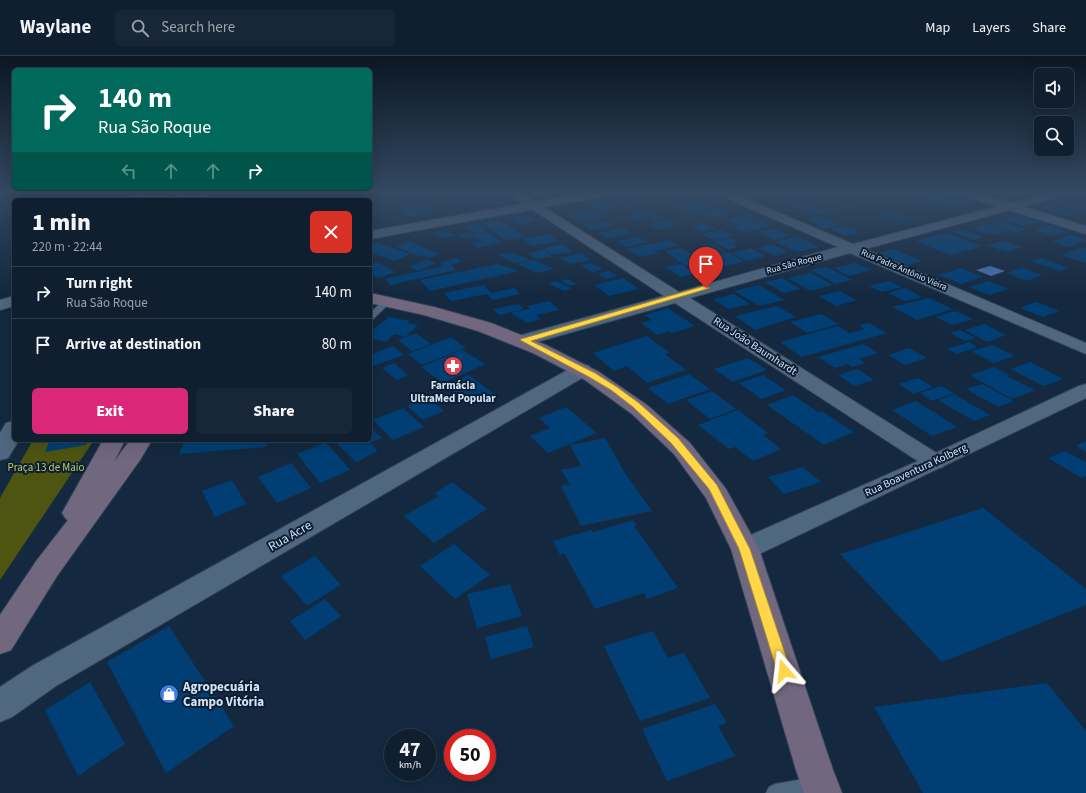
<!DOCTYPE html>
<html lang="en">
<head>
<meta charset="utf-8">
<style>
  body { margin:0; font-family:"Source Sans 3",sans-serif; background:#182737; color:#f1f3f6; height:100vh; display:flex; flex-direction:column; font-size:15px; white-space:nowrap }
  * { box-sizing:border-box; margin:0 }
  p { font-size:13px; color:#9ba2aa }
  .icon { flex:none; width:22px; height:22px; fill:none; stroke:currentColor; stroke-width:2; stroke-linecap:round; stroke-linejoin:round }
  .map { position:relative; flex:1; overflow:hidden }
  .panel { position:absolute; left:12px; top:142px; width:360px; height:244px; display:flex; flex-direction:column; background:#0f1f2f; border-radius:6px; box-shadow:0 4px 16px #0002,0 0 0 1px #2f3d4b }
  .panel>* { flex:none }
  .banner { position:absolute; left:12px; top:12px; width:360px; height:122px; border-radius:6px; box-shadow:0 4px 16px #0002,0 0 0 1px #2f3d4b; background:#00695c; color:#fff; overflow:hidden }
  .controls { position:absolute; left:1034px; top:12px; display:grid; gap:8px }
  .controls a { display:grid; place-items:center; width:40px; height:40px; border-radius:6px; background:#0f1f2f; box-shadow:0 4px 16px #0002,0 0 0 1px #2f3d4b; font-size:20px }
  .speed { position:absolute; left:384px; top:673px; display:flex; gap:8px; font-size:20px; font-weight:700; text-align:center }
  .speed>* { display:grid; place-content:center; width:52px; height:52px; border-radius:50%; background:#0f1f2f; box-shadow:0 4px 16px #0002,0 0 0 1px #2f3d4b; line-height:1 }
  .speed small { font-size:10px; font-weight:400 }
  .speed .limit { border:6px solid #d22; background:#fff; color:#111 }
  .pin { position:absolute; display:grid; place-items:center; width:34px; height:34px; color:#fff; margin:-41px -17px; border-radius:50% 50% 50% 0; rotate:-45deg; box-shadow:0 0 4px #0007 }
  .pin .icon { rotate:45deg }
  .me { position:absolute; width:44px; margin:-22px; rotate:343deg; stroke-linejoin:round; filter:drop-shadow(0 0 3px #0008) }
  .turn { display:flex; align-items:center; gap:14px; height:84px; padding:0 20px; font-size:18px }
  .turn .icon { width:52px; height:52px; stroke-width:2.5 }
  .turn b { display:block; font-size:28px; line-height:34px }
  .lanes { display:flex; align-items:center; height:38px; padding:0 20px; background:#0003; justify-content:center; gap:20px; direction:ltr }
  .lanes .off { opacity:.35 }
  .round { display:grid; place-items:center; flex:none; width:42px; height:42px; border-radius:6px; background:#182737 }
  .head { display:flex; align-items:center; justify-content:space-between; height:68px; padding:0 20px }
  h1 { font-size:24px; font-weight:800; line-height:30px }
  .button { display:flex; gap:8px; margin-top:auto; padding:8px 20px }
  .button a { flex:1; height:46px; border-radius:6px; background:#db2777; color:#fff; font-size:16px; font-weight:800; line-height:46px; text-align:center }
  .button a+a { background:#182737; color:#f1f3f6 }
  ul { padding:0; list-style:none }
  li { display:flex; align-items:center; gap:12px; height:52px; padding:0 20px; border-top:1px solid #2f3d4b }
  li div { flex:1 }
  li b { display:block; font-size:15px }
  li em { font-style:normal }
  header { display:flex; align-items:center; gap:24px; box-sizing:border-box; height:56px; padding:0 20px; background:#0f1f2f; border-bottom:1px solid #2f3d4b }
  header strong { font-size:19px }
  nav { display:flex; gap:22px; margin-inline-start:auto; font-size:14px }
  .search { width:280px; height:36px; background:#182737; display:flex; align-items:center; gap:10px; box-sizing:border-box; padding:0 14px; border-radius:6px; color:#9ba2aa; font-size:15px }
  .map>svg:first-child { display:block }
  .green { fill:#4e5510 }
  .water { fill:#4971af }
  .building { fill:#003e73 }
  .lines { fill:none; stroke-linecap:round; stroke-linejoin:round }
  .service-casing { stroke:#344356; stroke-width:2 }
  .minor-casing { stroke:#344356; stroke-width:2 }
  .tertiary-casing { stroke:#344356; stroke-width:2 }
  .secondary-casing { stroke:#344356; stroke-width:2 }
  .service { fill:#506780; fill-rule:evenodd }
  .minor { fill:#506780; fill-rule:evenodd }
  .tertiary { fill:#506780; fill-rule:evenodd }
  .secondary { fill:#716880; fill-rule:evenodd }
  .route { fill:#ffd54a; stroke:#a68a30 }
  .labels { text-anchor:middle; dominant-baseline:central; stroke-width:4; stroke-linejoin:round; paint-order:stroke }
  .far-street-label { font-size:9px; fill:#d6e3f2; stroke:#0a1f34 }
  .street-label { font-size:11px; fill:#d6e3f2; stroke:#0a1f34 }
  .poi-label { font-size:11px; font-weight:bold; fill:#d6e3f2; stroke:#0a1f34 }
  .park-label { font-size:11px; fill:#bdcb5c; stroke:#0a1f34 }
  .near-street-label { font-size:13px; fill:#d6e3f2; stroke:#0a1f34 }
  .near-poi-label { font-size:13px; font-weight:bold; fill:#d6e3f2; stroke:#0a1f34; text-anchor:start }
</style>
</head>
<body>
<header>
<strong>Waylane</strong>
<div class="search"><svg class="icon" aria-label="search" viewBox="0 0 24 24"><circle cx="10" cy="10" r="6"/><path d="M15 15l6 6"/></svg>Search here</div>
<nav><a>Map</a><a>Layers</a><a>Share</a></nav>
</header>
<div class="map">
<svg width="1086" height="737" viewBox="0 0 1086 737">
  <rect width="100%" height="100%" fill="#14293f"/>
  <g class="green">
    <path d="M145 136H165L169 144H143Z"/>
    <path d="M33 384H94L0 524V442Z"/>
  </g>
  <path class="water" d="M990 210 1005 215 991 220 976 214Z"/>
  <g class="building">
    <path d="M262 136H307L312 144H252L249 137Z"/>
    <path d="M379 136H416L417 137 391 140 392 141 383 142Z"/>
    <path d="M645 136H665L672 139 657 142Z"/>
    <path d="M702 136 711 140 698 142 689 138Z"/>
    <path d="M750 136H760L767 138 752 141 742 137Z"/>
    <path d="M927 136H946L950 137 917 144 906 140Z"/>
    <path d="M471 138 480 144 455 149 446 142Z"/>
    <path d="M948 138 973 146 978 148 960 152 955 150 946 152 939 150 936 151 918 145Z"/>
    <path d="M498 140 506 148 491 150 483 142Z"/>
    <path d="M600 144 615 152 598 156 584 147Z"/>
    <path d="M629 145 638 150 627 152 618 147Z"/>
    <path d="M700 145 714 151 689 157 675 150Z"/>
    <path d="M798 145 822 155 848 149 853 152 822 158 818 157 808 159 783 148Z"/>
    <path d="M1064 145 1086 151V154L1081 156 1054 147Z"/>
    <path d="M426 148 436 156 408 161 399 152Z"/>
    <path d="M1052 148 1078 156 1065 160 1038 152Z"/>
    <path d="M719 151 732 157 709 162 697 156Z"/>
    <path d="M588 153 604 162 581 167 566 157Z"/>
    <path d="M646 153 663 162 655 164 638 154Z"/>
    <path d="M894 156 913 163 899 166 879 159Z"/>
    <path d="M640 157 650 162 634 165 626 160Z"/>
    <path d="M527 159 537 165 520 169 510 162Z"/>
    <path d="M1018 159 1039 166 1024 170 1003 163Z"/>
    <path d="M747 160 757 165 738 169 728 164Z"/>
    <path d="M820 160 835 166 840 169 823 173 817 170H821L806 163Z"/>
    <path d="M500 164 515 174 525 181 507 185 482 167Z"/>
    <path d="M668 164 679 169 658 174 648 168Z"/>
    <path d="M605 165 613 169 591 174 584 169Z"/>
    <path d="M759 165 770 170 743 177 732 171Z"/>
    <path d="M1001 165 1026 173 1015 177 990 168Z"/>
    <path d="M478 167 489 174 474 178 464 170Z"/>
    <path d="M703 167 716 173 702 176 690 170Z"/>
    <path d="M987 168 1001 173 1008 176 996 179 990 177 986 178 972 173Z"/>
    <path d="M1049 169 1067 176 1053 180 1034 174Z"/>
    <path d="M844 170 860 177 845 180 830 173Z"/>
    <path d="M624 172 633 177 607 183 598 177Z"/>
    <path d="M775 173 791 180 774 184 758 176Z"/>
    <path d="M962 173 983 181 973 184 953 176Z"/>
    <path d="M443 174 454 179 445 182 431 177Z"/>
    <path d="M721 174 733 180 714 184 702 178Z"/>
    <path d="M470 176 473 179 487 176 502 186 478 192 472 187 482 185 476 181 463 183 457 179Z"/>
    <path d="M947 177 982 190 950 199 915 185Z"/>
    <path d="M549 178 559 185 532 190 522 183Z"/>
    <path d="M1071 179 1086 184V185L1069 191 1052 185Z"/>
    <path d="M797 180 820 191 797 196 775 186Z"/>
    <path d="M638 181 647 186 626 191 617 185Z"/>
    <path d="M729 182 738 186 731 188 738 191 728 193 713 186Z"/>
    <path d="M669 184 679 189 655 195 658 197 640 201 627 193Z"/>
    <path d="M410 185 432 195 439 198 428 202 421 199 418 200 396 190Z"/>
    <path d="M1004 185 1022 191 1006 196 987 189Z"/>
    <path d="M376 186 410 198 394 205 370 196V188Z"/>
    <path d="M711 187 725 195 715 197 700 189Z"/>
    <path d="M563 188 572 195 552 199 543 192Z"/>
    <path d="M772 188 788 196 774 200 758 192Z"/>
    <path d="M680 192 692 199 687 200 691 202 702 199 724 211 710 215 696 207 686 210 665 195Z"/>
    <path d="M751 192 766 200 747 205 732 197Z"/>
    <path d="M1081 192 1086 193V207L1061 199Z"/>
    <path d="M892 193 922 205 908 209 879 197Z"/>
    <path d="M544 194 552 200 536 203 528 197Z"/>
    <path d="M727 196 744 206 725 210 709 201Z"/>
    <path d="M512 197 531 204 514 207 497 198Z"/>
    <path d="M581 197 590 204 570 208 560 202Z"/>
    <path d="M456 202 461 206 451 209 456 214 390 229 385 223 444 210 439 207Z"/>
    <path d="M1042 202 1068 212 1059 215 1032 205Z"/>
    <path d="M427 203 436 207 418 215 409 211Z"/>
    <path d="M533 204 555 213 537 217 517 208Z"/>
    <path d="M376 206 395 216 378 222 375 220 370 222V208Z"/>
    <path d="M590 207 603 213 593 216 581 210Z"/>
    <path d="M855 207 871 214 849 220 834 212Z"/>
    <path d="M498 208 519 215 430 235 420 224Z"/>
    <path d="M681 208 696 217 681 221 665 211Z"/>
    <path d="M827 211 852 224 836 228 811 214Z"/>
    <path d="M961 212 983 221 961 228 939 219Z"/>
    <path d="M1022 212 1042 219 1027 225 1007 217Z"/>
    <path d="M609 215 617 220 606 223 598 218Z"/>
    <path d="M811 217 833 229 810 235 788 222Z"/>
    <path d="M623 222 639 233 609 240 594 229Z"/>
    <path d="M782 222 801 233 784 237 765 226Z"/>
    <path d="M567 223 577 228 571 230 560 225Z"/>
    <path d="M555 225 572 232 565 235 548 228Z"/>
    <path d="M889 225 902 231 882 236 869 230Z"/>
    <path d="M988 225 1009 233 989 239 969 231Z"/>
    <path d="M484 229 491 237 514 232 520 238 493 244 487 238 451 245 444 237Z"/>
    <path d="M759 229 785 244 759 250 734 235Z"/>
    <path d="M905 232 922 241 905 245 888 237Z"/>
    <path d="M839 235 857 244 836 250 819 240Z"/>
    <path d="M734 238 750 248 728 253 713 243Z"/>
    <path d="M929 242 953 253 917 264 892 251Z"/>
    <path d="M549 245 559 254 536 259 541 263 528 267 510 257 530 253 527 250Z"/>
    <path d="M1036 246 1059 255 1043 261 1020 252Z"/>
    <path d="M519 248 524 253 499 259 493 253Z"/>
    <path d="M777 250 796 261 755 274 735 260Z"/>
    <path d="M668 252 695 270 672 277 669 275 657 279 641 267 652 264 645 259Z"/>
    <path d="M955 255 973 263 952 269 935 261Z"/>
    <path d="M821 258 839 268 807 277 790 266Z"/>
    <path d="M389 261 410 265 407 267 418 269 405 281 394 278 386 286 370 282V276Z"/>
    <path d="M869 267 887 277 802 301 780 286 838 270 850 277 865 273 859 269Z"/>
    <path d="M984 268 1006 279 987 286 965 274Z"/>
    <path d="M960 274 976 282 965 285 950 277Z"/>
    <path d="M416 277 431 288 412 295 398 284Z"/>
    <path d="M647 280 670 297 665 298 686 314 647 327 627 310 614 315 593 297Z"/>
    <path d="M451 281 466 292 422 309 408 298Z"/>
    <path d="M969 286 978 291 957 298 947 293Z"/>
    <path d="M863 288 878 297 859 303 865 307 852 311 848 308 835 312 818 301Z"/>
    <path d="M992 289 1015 300 994 307 971 295Z"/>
    <path d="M393 290 404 299 373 310 370 308V299Z"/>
    <path d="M909 292 927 302 905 309 888 299Z"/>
    <path d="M462 294 485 308 443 327 421 311Z"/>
    <path d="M748 302 767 314 733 326 714 313Z"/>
    <path d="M1030 306 1063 323 1044 330 1010 313Z"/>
    <path d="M394 307 408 319 397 324 382 312Z"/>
    <path d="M994 311 1009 319 1007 320 1035 334 1012 343 970 319Z"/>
    <path d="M857 313 874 324 854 330 838 319Z"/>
    <path d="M689 318 710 333 668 348 648 332Z"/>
    <path d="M469 319 494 338 470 348 445 329Z"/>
    <path d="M763 319 786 334 761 343 739 327Z"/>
    <path d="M918 322 933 331 914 338 899 328Z"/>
    <path d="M982 328 1014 345 998 351 966 333Z"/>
    <path d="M941 330 954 337 932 345 920 337Z"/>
    <path d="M712 335 736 353 710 363 686 344Z"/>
    <path d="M954 338 990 359 974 365 938 344Z"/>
    <path d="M793 339 818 356 821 355 854 376 824 389 767 349Z"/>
    <path d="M428 341 444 355 423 364 407 350Z"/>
    <path d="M916 345 957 371 932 380 892 354Z"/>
    <path d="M566 351 597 377 548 397 530 380 550 372 539 362Z"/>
    <path d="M403 352 424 371 393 384 373 364Z"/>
    <path d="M738 354 768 377 763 379 781 393 753 405 735 391 729 393 698 369Z"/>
    <path d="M370 371 382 382 370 387 378 395 356 406 333 384H370Z"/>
    <path d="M605 382 625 417 652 455 581 470 561 430 570 428 561 414 581 410 570 389Z"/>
    <path d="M50 384H88L86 389 45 396Z"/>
    <path d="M185 384H268L266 391 179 398Z"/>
    <path d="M1086 385V396L1076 390Z"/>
    <path d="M326 386 350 414 320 427 297 398Z"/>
    <path d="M1065 395 1086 406V420L1082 422 1048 402Z"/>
    <path d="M291 407 311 432 277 447 258 421Z"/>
    <path d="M803 411 821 426 784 438 768 421Z"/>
    <path d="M232 424 246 448 215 461 202 435Z"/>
    <path d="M452 426 487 453 434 487 404 460 439 440 435 437Z"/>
    <path d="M983 452 1086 533V549L942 606 840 498Z"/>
    <path d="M633 464 637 469 634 470 678 532 647 543 644 537 595 553 564 497 560 499 553 485 591 474 593 476Z"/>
    <path d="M454 488 490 519 455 543 420 510Z"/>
    <path d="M315 500 341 529 307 550 281 520Z"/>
    <path d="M510 528 522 560 477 572 467 538Z"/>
    <path d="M325 543 341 560 305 584 290 565Z"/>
    <path d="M169 570 234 670 166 717 107 606Z"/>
    <path d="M527 570 534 591 491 603 485 581Z"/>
    <path d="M653 575 668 602 684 597 710 642 640 665 604 590Z"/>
    <path d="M90 626 125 688 78 720 45 654Z"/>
    <path d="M1047 627 1086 675V737H923L874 651Z"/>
    <path d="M715 648 727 667 718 670 735 700 667 725 642 673Z"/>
  </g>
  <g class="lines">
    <defs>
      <g id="service">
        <path d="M10 136H20L0 141V137Z"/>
        <path d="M385 243H391L392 245 373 263H370V257Z"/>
        <path d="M815 721 821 724 824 730 821 736 819 737H766L769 731 775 728Z"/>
      </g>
      <g id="minor">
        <path d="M508 136H520L679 236 838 191 717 138 716 136H730L853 188 1054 136H1071L1070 138 865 193 1086 287V298L850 197 690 242 943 401 946 406 943 411 935 413 927 411 675 247 530 288 524 289 518 288 515 284 518 280 664 240 509 138Z"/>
        <path d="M14 240V250L0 254V244Z"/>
      </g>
      <g id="tertiary">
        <path d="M132 136H144L143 144H131Z"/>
        <path d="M589 136H613L611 139 607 140 370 183V175Z"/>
        <path d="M959 136H976L1086 170V178L961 139Z"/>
        <path d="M582 308 589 310 592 314 589 318 56 630 12 661 0 666V631L32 610 575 310Z"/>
        <path d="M1086 328V342L755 500 745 503 735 500 731 493 735 486 927 401 1079 330Z"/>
        <path d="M14 365V384H19L8 402 0 404V377L6 367Z"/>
      </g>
      <g id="secondary">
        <path d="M175 136H187L192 144H180Z"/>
        <path d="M193 136H205L211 144H199Z"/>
        <path d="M370 237 434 251 491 267 546 289 599 316 647 349 690 387 726 433 759 493 833 714 842 737H804L796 714 731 493 706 442 674 398 632 358 585 324 533 297 478 275 424 259 370 247Z"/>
        <path d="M103 384H125L114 406 130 384H152L140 404 57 520 11 594 0 598V559L37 504 68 464 66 463 62 457Z"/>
      </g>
    </defs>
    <use href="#service" class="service-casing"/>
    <use href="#minor" class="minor-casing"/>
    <use href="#tertiary" class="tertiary-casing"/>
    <use href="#secondary" class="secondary-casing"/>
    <use href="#service" class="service"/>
    <use href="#minor" class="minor"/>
    <use href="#tertiary" class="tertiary"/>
    <use href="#secondary" class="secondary"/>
  </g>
  <linearGradient id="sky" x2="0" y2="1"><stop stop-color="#0b1723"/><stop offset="0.57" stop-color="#344963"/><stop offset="1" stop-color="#344963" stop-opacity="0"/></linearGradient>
  <rect width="1086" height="239" fill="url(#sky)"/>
  <path class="route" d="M704 230 710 232 531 285 595 317 617 331 639 347 678 382 717 429 750 493 791 615 789 619 784 621 779 619 777 615 739 493 709 433 671 387 633 351 611 334 589 321 520 284 521 283Z"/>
  <defs>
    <symbol id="pharmacy-disc" viewBox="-11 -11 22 22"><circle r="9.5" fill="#e0444e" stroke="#0a1f34"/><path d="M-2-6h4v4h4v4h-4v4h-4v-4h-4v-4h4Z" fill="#fff"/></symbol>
    <symbol id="shop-disc" viewBox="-11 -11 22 22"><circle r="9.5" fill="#3f7fe0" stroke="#0a1f34"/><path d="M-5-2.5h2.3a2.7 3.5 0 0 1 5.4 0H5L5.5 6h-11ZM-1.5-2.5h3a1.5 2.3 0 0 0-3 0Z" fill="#fff"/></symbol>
  </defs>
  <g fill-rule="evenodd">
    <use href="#pharmacy-disc" x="442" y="299" width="22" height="22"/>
    <use href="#shop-disc" x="158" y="627" width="22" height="22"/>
  </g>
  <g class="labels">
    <g class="far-street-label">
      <text transform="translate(794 208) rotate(-15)">Rua São Roque</text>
      <text transform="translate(904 214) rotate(23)">Rua Padre Antônio Vieira</text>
    </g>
    <g class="street-label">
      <text transform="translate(755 290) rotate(33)">Rua João Baumhardt</text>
      <text transform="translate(916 414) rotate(-25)">Rua Boaventura Kolberg</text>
    </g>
    <g class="poi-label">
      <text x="453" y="329">Farmácia<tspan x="453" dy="13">UltraMed Popular</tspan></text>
    </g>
    <g class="park-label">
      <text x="46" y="411">Praça 13 de Maio</text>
    </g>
    <g class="near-street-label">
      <text transform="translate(290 480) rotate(-30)">Rua Acre</text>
    </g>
    <g class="near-poi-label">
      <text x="183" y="631">Agropecuária<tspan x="183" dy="15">Campo Vitória</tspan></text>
    </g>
  </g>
</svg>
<div class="controls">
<a><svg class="icon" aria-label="sound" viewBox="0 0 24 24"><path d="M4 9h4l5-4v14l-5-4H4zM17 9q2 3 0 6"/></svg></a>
<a><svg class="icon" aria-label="search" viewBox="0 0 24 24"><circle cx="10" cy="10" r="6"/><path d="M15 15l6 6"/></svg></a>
</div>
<div class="speed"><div>47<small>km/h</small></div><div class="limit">50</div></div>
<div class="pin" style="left:706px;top:232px;background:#d93025"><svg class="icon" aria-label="arrive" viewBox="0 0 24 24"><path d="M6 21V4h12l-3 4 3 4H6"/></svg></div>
<svg class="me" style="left:784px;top:615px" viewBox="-20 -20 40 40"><path d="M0-17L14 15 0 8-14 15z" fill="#ffd54a" stroke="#fff" stroke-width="4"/></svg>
<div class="banner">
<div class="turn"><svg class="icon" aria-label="right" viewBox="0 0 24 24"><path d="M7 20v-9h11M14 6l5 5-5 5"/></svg><div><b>140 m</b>Rua São Roque</div></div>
<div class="lanes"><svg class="icon off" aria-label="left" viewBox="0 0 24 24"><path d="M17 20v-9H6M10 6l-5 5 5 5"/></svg><svg class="icon off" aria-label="ahead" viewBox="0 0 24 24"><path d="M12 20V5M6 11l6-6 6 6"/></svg><svg class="icon off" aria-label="ahead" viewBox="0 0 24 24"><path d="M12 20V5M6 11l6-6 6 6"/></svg><svg class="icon" aria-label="right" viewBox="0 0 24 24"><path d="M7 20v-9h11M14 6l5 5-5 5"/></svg></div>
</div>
<section class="panel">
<div class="head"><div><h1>1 min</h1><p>220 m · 22:44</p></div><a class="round" style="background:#d93025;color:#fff"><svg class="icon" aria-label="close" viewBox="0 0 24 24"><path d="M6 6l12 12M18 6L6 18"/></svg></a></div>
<ul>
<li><svg class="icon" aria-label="right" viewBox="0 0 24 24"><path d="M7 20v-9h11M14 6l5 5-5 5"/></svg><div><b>Turn right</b><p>Rua São Roque</p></div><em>140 m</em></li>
<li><svg class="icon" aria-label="arrive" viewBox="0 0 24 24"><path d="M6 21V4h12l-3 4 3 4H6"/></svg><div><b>Arrive at destination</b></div><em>80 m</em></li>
</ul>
<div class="button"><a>Exit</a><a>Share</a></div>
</section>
</div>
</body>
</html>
